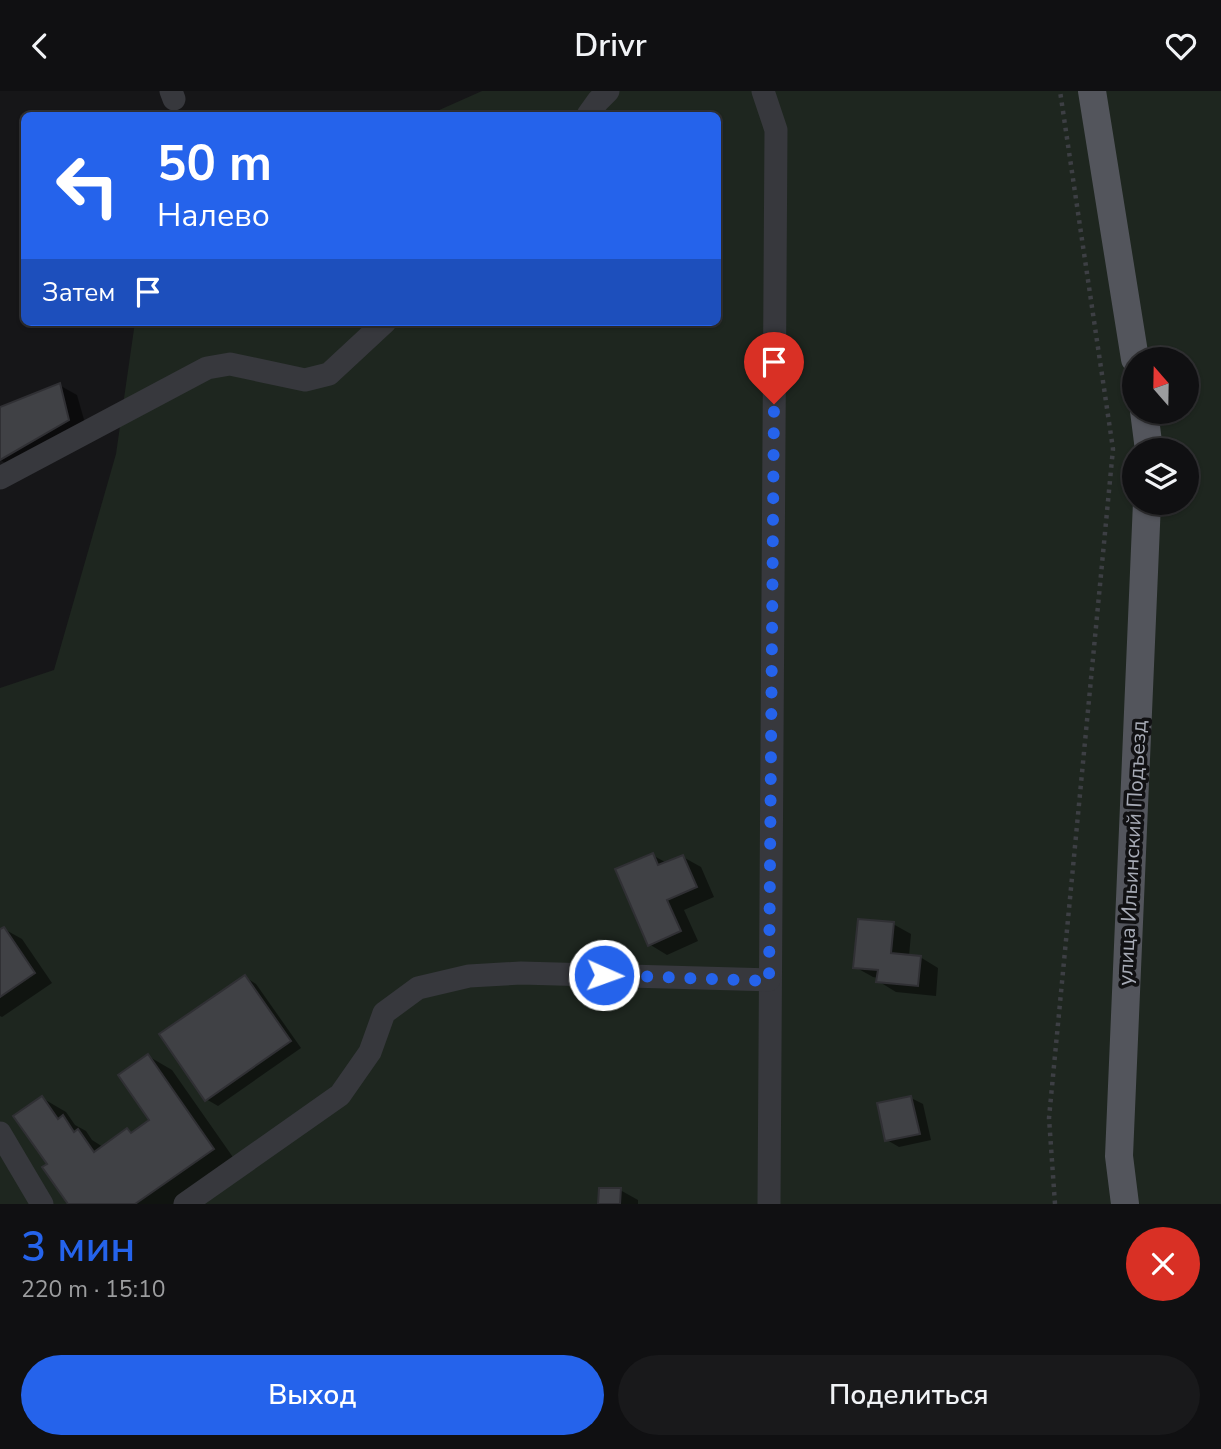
<!DOCTYPE html>
<html lang="ru">
<head>
<meta charset="utf-8">
<style>
  body { margin:0; font-family:"Nunito Sans",sans-serif; background:#19191b; color:#f1f3f6; height:100vh; display:flex; flex-direction:column; font-size:26px; white-space:nowrap }
  * { box-sizing:border-box; margin:0 }
  p { font-size:23px; color:#9c9d9f }
  .icon { flex:none; width:38px; height:38px; fill:none; stroke:currentColor; stroke-width:2; stroke-linecap:round; stroke-linejoin:round }
  .map { position:relative; height:1113px; overflow:hidden }
  .sheet { display:flex; flex-direction:column; background:#101012; flex:1 }
  .sheet>* { flex:none }
  .banner { position:absolute; left:21px; top:21px; width:700px; height:214px; border-radius:10px; box-shadow:0 2px 5px #0004,0 0 0 2px #303032; background:#2563eb; color:#fff; overflow:hidden }
  .needle { width:46px; rotate:340deg }
  .fabs { position:absolute; left:1122px; top:256px; display:grid; gap:14px }
  .fabs a { display:grid; place-items:center; width:77px; height:77px; border-radius:50%; background:#101012; box-shadow:0 2px 5px #0004,0 0 0 2px #303032; font-size:35px }
  .pin { position:absolute; display:grid; place-items:center; width:60px; height:60px; color:#fff; margin:-72px -30px; border-radius:50% 50% 50% 0; rotate:-45deg; box-shadow:0 0 7px #0007 }
  .pin .icon { rotate:45deg }
  .me { position:absolute; width:77px; margin:-38px; rotate:92deg; stroke-linejoin:round; filter:drop-shadow(0 0 5px #0008) }
  .turn { display:flex; align-items:center; gap:24px; height:147px; padding:0 21px; font-size:32px }
  .turn .icon { width:91px; height:91px; stroke-width:2.5 }
  .turn b { display:block; font-size:49px; line-height:60px }
  .then { display:flex; align-items:center; height:66px; padding:0 21px; background:#0003; gap:14px; font-size:26px }
  .round { display:grid; place-items:center; flex:none; width:74px; height:74px; border-radius:37px; background:#19191b }
  .head { display:flex; align-items:center; justify-content:space-between; height:119px; padding:0 21px }
  h1 { font-size:42px; font-weight:600; line-height:52px; color:#2563eb }
  .primary-button { display:flex; gap:14px; margin-top:auto; padding:14px 21px }
  .primary-button a { flex:1; height:80px; border-radius:42px; background:#2563eb; color:#fff; font-size:28px; font-weight:600; line-height:80px; text-align:center }
  .primary-button a+a { background:#19191b; color:#f1f3f6 }
  header { display:flex; justify-content:space-between; align-items:center; height:91px; padding:0 21px; background:#101012; font-size:32px; font-weight:600 }
  .map>svg:first-child { display:block }
  .green { fill:#1e261f; fill-rule:evenodd }
  .shadow { fill:#0007 }
  .building { fill:#404145; stroke:#303034; stroke-width:2 }
  .lines { fill:none; stroke-linecap:round; stroke-linejoin:round }
  .path { stroke:#3d3f44; stroke-width:4.5; stroke-dasharray:3.5 5; stroke-linecap:butt }
  .minor { stroke:#37383d; stroke-width:23 }
  .major { stroke:#53555c; stroke-width:28 }
  .route { stroke:#2563eb; stroke-width:12; stroke-dasharray:0 21.6 }
  .labels { text-anchor:middle; dominant-baseline:central; stroke-width:7; stroke-linejoin:round; paint-order:stroke }
  .street-label { font-size:21px; fill:#a8acb7; stroke:#111113 }
</style>
</head>
<body>
<header><svg class="icon" aria-label="back" viewBox="0 0 24 24"><path d="M15 5l-7 7 7 7"/></svg>Drivr<svg class="icon" aria-label="heart" viewBox="0 0 24 24"><path d="M12 20l-8-8c-3-5 5-10 8-4 3-6 11-1 8 4z"/></svg></header>
<div class="map">
<svg width="1221" height="1113" viewBox="0 0 1221 1113">
  <rect width="100%" height="100%" fill="#161618"/>
  <path class="green" d="M482 0H1221V1113H0V597L54 579 116 363 135 231H718V24H428ZM1134 268H1186V320H1134ZM1134 359H1186V411H1134Z"/>
  <g class="shadow">
    <path d="M59 294 77 304 87 339 18 379 0 369V318Z"/>
    <path d="M652 764 667 772 683 766 701 776 714 806 684 819 698 850 667 864 649 853Z"/>
    <path d="M893 833 911 843 909 865 920 866 938 877 936 905 896 901 878 890 879 887 873 886 855 876Z"/>
    <path d="M4 838 22 848 52 892 2 926 0 925V841Z"/>
    <path d="M245 886 256 893 301 957 218 1015 206 1008Z"/>
    <path d="M148 965 172 979 237 1072 178 1113H70L49 1073 42 1007 66 1021 75 1034 86 1040 92 1049 103 1056 127 1039 133 1043 152 1030Z"/>
    <path d="M911 1007 923 1013 931 1049 899 1056 887 1049Z"/>
    <path d="M620 1099 638 1109V1113H600Z"/>
  </g>
  <g class="building">
    <path d="M60 292 69 329 0 369V316Z"/>
    <path d="M653 762 658 774 683 764 697 796 667 809 681 840 648 855 615 778Z"/>
    <path d="M858 828 894 831 891 862 921 865 918 895 876 891 878 879 853 877Z"/>
    <path d="M4 836 35 882 0 906V838Z"/>
    <path d="M245 884 291 950 205 1010 159 943Z"/>
    <path d="M148 963 214 1058 135 1113H68L42 1076 47 1073 13 1025 42 1005 58 1028 63 1024 74 1041 78 1038 94 1061 127 1037 131 1042 149 1029 118 984Z"/>
    <path d="M911 1005 920 1043 885 1050 877 1012Z"/>
    <path d="M599 1097H621L620 1113H598Z"/>
  </g>
  <g class="lines">
    <path class="path" d="M1055 1113 1049 1027 1113 358 1060 0"/>
    <g class="minor">
      <path d="M171 0 174 8"/>
      <path d="M763 0 776 39 769 1113"/>
      <path d="M588 24 598 10 608 0"/>
      <path d="M0 387 207 277 230 273 305 289 329 283 385 231"/>
      <path d="M0 1042 42 1113"/>
      <path d="M185 1113 340 1004 370 961 384 922 418 897 469 885 521 882 769 889"/>
    </g>
    <g class="major">
      <path d="M1092 0 1135 268"/>
      <path d="M1144 320 1149 359"/>
      <path d="M1125 1113 1119 1065 1147 411"/>
    </g>
  </g>
  <g class="lines">
    <path class="route" d="M604 884 769 890 774 313"/>
  </g>
  <g class="labels">
    <g class="street-label">
      <text transform="translate(1132 762) rotate(-87)">улица Ильинский Подъезд</text>
    </g>
  </g>
</svg>
<div class="fabs">
<a><svg class="needle" viewBox="-14 -14 28 28"><path d="M0-13l5 13h-10z" fill="#e53935"/><path d="M0 13l5-13h-10z" fill="#9c9d9f"/></svg></a>
<a><svg class="icon" aria-label="layers" viewBox="0 0 24 24"><path d="M12 4l9 5-9 5-9-5zM3 14l9 5 9-5"/></svg></a>
</div>
<div class="pin" style="left:774px;top:313px;background:#d93025"><svg class="icon" aria-label="arrive" viewBox="0 0 24 24"><path d="M6 21V4h12l-3 4 3 4H6"/></svg></div>
<svg class="me" style="left:604px;top:884px" viewBox="-20 -20 40 40"><circle r="17" fill="#2563eb" stroke="#fff" stroke-width="3"/><path d="M0-11L8 9 0 5-8 9z" fill="#fff"/></svg>
<div class="banner">
<div class="turn"><svg class="icon" aria-label="left" viewBox="0 0 24 24"><path d="M17 20v-9H6M10 6l-5 5 5 5"/></svg><div><b>50 m</b>Налево</div></div>
<div class="then">Затем<svg class="icon" aria-label="arrive" viewBox="0 0 24 24"><path d="M6 21V4h12l-3 4 3 4H6"/></svg></div>
</div>
</div>
<section class="sheet">
<div class="head"><div><h1>3 мин</h1><p>220 m · 15:10</p></div><a class="round" style="background:#d93025;color:#fff"><svg class="icon" aria-label="close" viewBox="0 0 24 24"><path d="M6 6l12 12M18 6L6 18"/></svg></a></div>
<div class="primary-button"><a>Выход</a><a>Поделиться</a></div>
</section>
</body>
</html>
